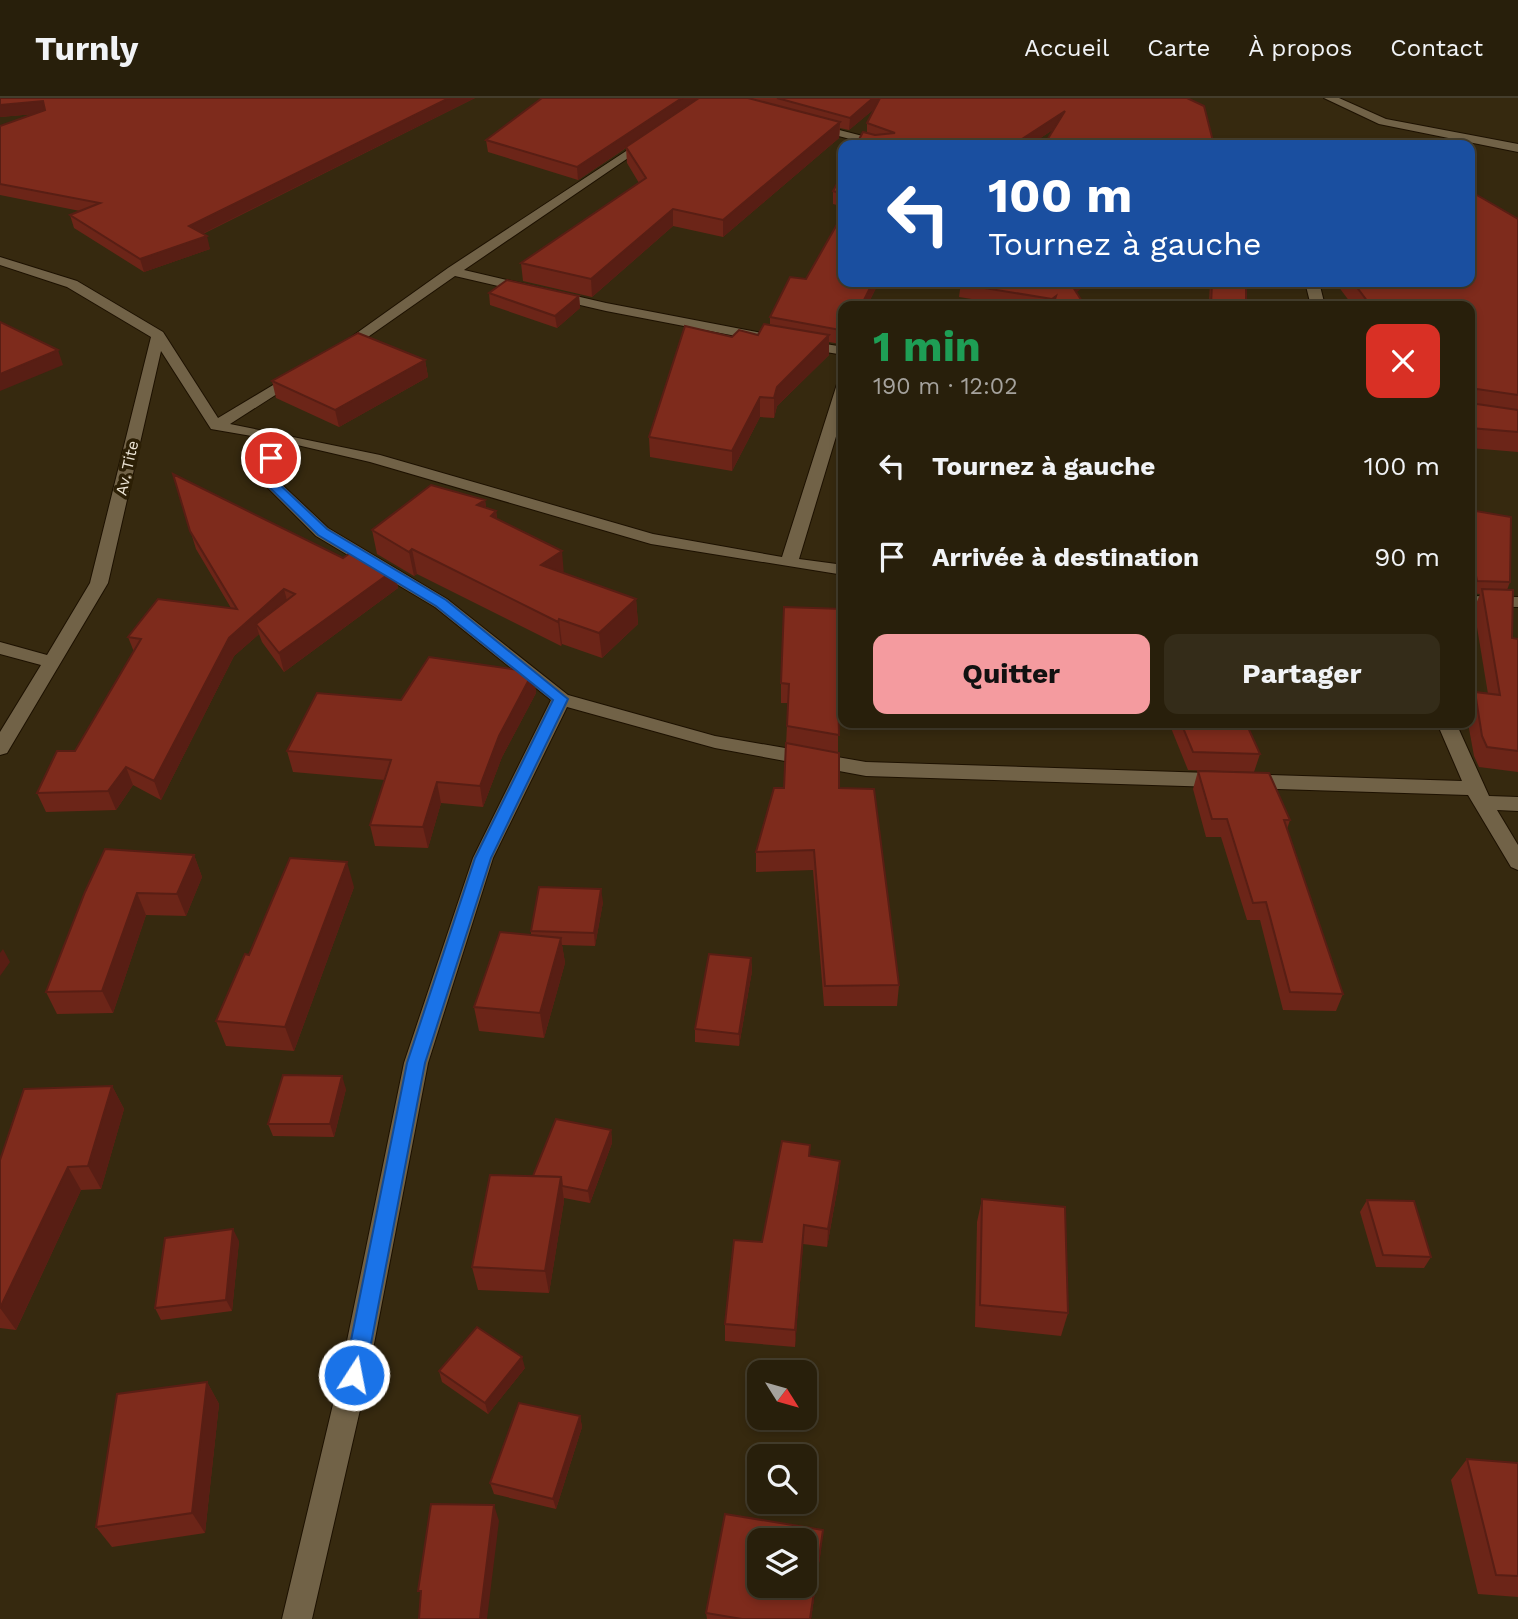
<!DOCTYPE html>
<html lang="fr">
<head>
<meta charset="utf-8">
<style>
  body { margin:0; font-family:"Work Sans",sans-serif; background:#342c19; color:#f1f3f6; height:100vh; display:flex; flex-direction:column; font-size:26px; white-space:nowrap }
  * { box-sizing:border-box; margin:0 }
  p { font-size:23px; color:#a5a29d }
  .icon { flex:none; width:38px; height:38px; fill:none; stroke:currentColor; stroke-width:2; stroke-linecap:round; stroke-linejoin:round }
  .map { position:relative; flex:1; overflow:hidden }
  .drawer { position:absolute; left:838px; top:203px; width:637px; height:427px; display:flex; flex-direction:column; background:#281f0b; border-radius:14px; box-shadow:0 4px 10px #0003,0 0 0 2px #443d2c }
  .drawer>* { flex:none }
  .guide { position:absolute; left:838px; top:42px; width:637px; height:147px; border-radius:14px; box-shadow:0 4px 10px #0003,0 0 0 2px #443d2c; background:#1a4fa0; color:#fff; overflow:hidden }
  .needle { width:46px; rotate:127deg }
  .fabs { position:absolute; left:747px; top:1262px; display:grid; gap:14px }
  .fabs a { display:grid; place-items:center; width:70px; height:70px; border-radius:14px; background:#281f0b; box-shadow:0 4px 10px #0003,0 0 0 2px #443d2c; font-size:35px }
  .pin { position:absolute; display:grid; place-items:center; width:60px; height:60px; color:#fff; margin:-30px; border:4px solid #fff; border-radius:50%; box-shadow:0 2px 7px #0007 }
  .me { position:absolute; width:77px; margin:-38px; rotate:11deg; stroke-linejoin:round; filter:drop-shadow(0 0 5px #0008) }
  .turn { display:flex; align-items:center; gap:24px; height:147px; padding:0 35px; font-size:32px }
  .turn .icon { width:91px; height:91px; stroke-width:2.5 }
  .turn b { display:block; font-size:49px; line-height:60px }
  .round { display:grid; place-items:center; flex:none; width:74px; height:74px; border-radius:14px; background:#342c19 }
  .summary { display:flex; align-items:center; justify-content:space-between; height:119px; padding:0 35px }
  h1 { font-size:42px; font-weight:700; line-height:52px; color:#1e9e55 }
  .action { display:flex; gap:14px; margin-top:auto; padding:14px 35px }
  .action a { flex:1; height:80px; border-radius:14px; background:#f49b9f; color:#111; font-size:28px; font-weight:700; line-height:80px; text-align:center }
  .action a+a { background:#342c19; color:#f1f3f6 }
  ul { padding:0; list-style:none }
  li { display:flex; align-items:center; gap:21px; height:91px; padding:0 35px }
  li div { flex:1 }
  li b { display:block; font-size:26px }
  li em { font-style:normal }
  header { display:flex; align-items:center; gap:42px; box-sizing:border-box; height:98px; padding:0 35px; background:#281f0b; border-bottom:2px solid #443d2c }
  header strong { font-size:33px }
  nav { display:flex; gap:38px; margin-inline-start:auto; font-size:24px }
  .map>svg:first-child { display:block }
  .lines { fill:none; stroke-linecap:round; stroke-linejoin:round }
  .minor-casing { stroke:#1d1100; stroke-width:2 }
  .minor { fill:#716247; fill-rule:evenodd }
  .wall { fill:#6c2518 }
  .shaded-wall { fill:#581e14 }
  .building { fill:#7e2b1c; stroke:#581e14; stroke-width:2; fill-rule:evenodd }
  .route { fill:#1a73e8; stroke:#114b97; stroke-width:2 }
  .labels { text-anchor:middle; dominant-baseline:central; stroke-width:7; stroke-linejoin:round; paint-order:stroke }
  .far-street-label { font-size:16px; fill:#ece4d5; stroke:#2c1f05 }
</style>
</head>
<body>
<header>
<strong>Turnly</strong>
<nav><a>Accueil</a><a>Carte</a><a>À propos</a><a>Contact</a></nav>
</header>
<div class="map">
<svg width="1518" height="1521" viewBox="0 0 1518 1521">
  <rect width="100%" height="100%" fill="#36290f"/>
  <g class="lines">
    <defs>
      <g id="minor">
        <path d="M1324 0H1339L1386 21 1518 46V54L1379 26Z"/>
        <path d="M812 25 890 45 892 47H873L808 30 806 28Z"/>
        <path d="M649 38 653 39V43L464 172 606 205 762 235 769 239 767 242 762 243 606 213 455 178 345 255H335L333 252 448 170Z"/>
        <path d="M0 159 77 183 163 234 218 320 293 275 298 274 305 278 230 326 380 357 653 436 782 459 837 286 844 282V312L799 461 844 467V477L651 446 370 364 280 343 278 383 328 430 447 501 568 597 715 638 866 664 1462 683 1437 625H1456L1489 698 1518 699V713L1497 712 1518 747V772L1511 769 1468 697 866 678 715 650 567 609 493 760 428 965 368 1277 312 1521H282L340 1277 404 965 473 760 551 602 435 509 316 438 262 384 264 340 211 331 161 253 108 485 7 655 0 657V634L41 567 0 556V544L47 557 90 485 151 239 67 189 0 167Z"/>
        <path d="M1305 184H1319L1325 208H1311Z"/>
        <path d="M801 242 844 249V257L796 249 794 246Z"/>
        <path d="M1470 498 1518 499V509L1470 508Z"/>
      </g>
    </defs>
    <use href="#minor" class="minor-casing"/>
    <use href="#minor" class="minor"/>
  </g>
  <g class="wall">
    <path d="M0 0H475L203 136 210 151 144 174 74 130 70 117 80 113 0 97V28L34 16 0 19Z"/>
    <path d="M542 0H1187L1054 31 1030 47H856L867 35V25L874 11 849 32 840 30 839 40 723 139 673 128 592 199 523 183 521 165 639 85 627 65 626 50 578 82 488 54 486 42Z"/>
    <path d="M844 73V109L833 106V93Z"/>
    <path d="M1518 121V354L1470 350V208H1353L1335 184H1470Z"/>
    <path d="M806 181 844 184H879L867 208H844L840 246 829 244V257L777 308 774 320 760 319 732 373 650 359 649 339 732 239 758 237 770 227V219Z"/>
    <path d="M961 184H1090L1076 194 1085 208H1015L959 199Z"/>
    <path d="M1210 184H1246V208H1209Z"/>
    <path d="M489 195 579 198 580 210 557 230 490 207Z"/>
    <path d="M425 262 428 279 339 329 276 300 272 283Z"/>
    <path d="M173 376 343 460 394 472 398 490 284 574 262 544 259 536 234 558 161 702 133 687 116 712 46 714 37 695 75 653 134 554 128 539 231 510 196 451Z"/>
    <path d="M485 402 486 410 496 413 497 421 564 476 636 501 638 526 602 560 562 546 561 548 417 476 414 478 377 456 372 432Z"/>
    <path d="M1470 412 1510 484 1507 492 1512 540 1518 541V674L1479 669 1474 658 1468 625H1470V605L1475 594 1488 596 1474 511 1480 496 1471 495 1470 487Z"/>
    <path d="M533 574 536 595 502 659 483 709 441 705 428 750 375 748 370 727 385 682 293 674 287 653Z"/>
    <path d="M781 585 841 587 840 607H838V655L839 690 899 887 897 908H824L813 772 756 774V754L784 690 788 605H781Z"/>
    <path d="M1169 625H1246L1260 656 1254 674 1188 672Z"/>
    <path d="M1198 673 1290 722 1287 731 1343 896 1336 913 1283 912 1260 822H1247L1221 739H1206L1193 691Z"/>
    <path d="M194 757 202 779 186 818 146 817 113 915 57 916 46 894 85 794Z"/>
    <path d="M354 789 294 953 226 948 216 923Z"/>
    <path d="M603 804 595 848 562 847 565 865 544 940 479 933 474 909 531 837V833Z"/>
    <path d="M751 860 752 873 739 948 695 944V931Z"/>
    <path d="M112 988 124 1011 101 1091 81 1092 16 1232 0 1230V1062Z"/>
    <path d="M346 991 334 1039 273 1038 268 1026Z"/>
    <path d="M611 1032 612 1045 590 1105 564 1100V1103L549 1195 478 1192 472 1169 533 1078Z"/>
    <path d="M810 1058 839 1082 827 1149 803 1146 795 1249 725 1243V1226L762 1144Z"/>
    <path d="M982 1101 1068 1215 1061 1238 975 1229 977 1124Z"/>
    <path d="M1367 1102 1431 1159 1424 1170 1376 1169 1360 1114Z"/>
    <path d="M239 1143 232 1213 161 1222 155 1210Z"/>
    <path d="M525 1270 488 1316 442 1284 439 1273Z"/>
    <path d="M207 1284 219 1306 205 1435 112 1449 96 1429Z"/>
    <path d="M580 1318 582 1329 556 1411 494 1396 490 1385Z"/>
    <path d="M1467 1361 1518 1365V1499L1478 1496 1451 1382Z"/>
    <path d="M821 1451 811 1521H707L706 1515Z"/>
  </g>
  <g class="shaded-wall">
    <path d="M449 0H475L192 141 189 128Z"/>
    <path d="M682 0H700L578 82 577 69Z"/>
    <path d="M873 0H884V3L849 32 850 20Z"/>
    <path d="M43 3 47 15 0 19V7Z"/>
    <path d="M1065 13 1063 25 1030 47H1013Z"/>
    <path d="M840 24 839 40 723 139V122Z"/>
    <path d="M673 111V128L592 199 591 181Z"/>
    <path d="M207 138 210 151 144 174 140 161Z"/>
    <path d="M873 184H879L867 208H861Z"/>
    <path d="M1075 184H1090L1069 200 1071 186Z"/>
    <path d="M579 198 580 210 557 230 555 218Z"/>
    <path d="M844 229V242L840 246V232Z"/>
    <path d="M829 237V257L777 308 774 320V300L777 289Z"/>
    <path d="M58 252 63 267 0 293V276Z"/>
    <path d="M425 262 428 279 339 329 335 312Z"/>
    <path d="M760 299V319L732 373V353Z"/>
    <path d="M485 402 488 426 477 407Z"/>
    <path d="M496 413 499 438 491 418Z"/>
    <path d="M412 451 417 476 414 478 409 454Z"/>
    <path d="M562 453 564 477 541 467Z"/>
    <path d="M394 472 398 490 284 574 279 555Z"/>
    <path d="M284 491 289 510 256 526 259 536 234 558 161 702 154 683 229 540Z"/>
    <path d="M636 501 638 526 602 560 599 535Z"/>
    <path d="M559 521 562 546 561 548 558 524Z"/>
    <path d="M533 574 536 595 502 659 483 709 480 688 499 638Z"/>
    <path d="M126 669 133 687 116 712 108 693Z"/>
    <path d="M437 684 441 705 428 750 423 729Z"/>
    <path d="M194 757 202 779 186 818 177 796Z"/>
    <path d="M347 764 354 789 294 953 285 929Z"/>
    <path d="M601 791 603 804 595 848 594 835Z"/>
    <path d="M137 795 146 817 113 915 102 893Z"/>
    <path d="M561 840 565 865 544 940 540 915Z"/>
    <path d="M3 851 10 864 0 878V855Z"/>
    <path d="M751 860 752 873 739 948V936Z"/>
    <path d="M342 978 346 991 334 1039 330 1026Z"/>
    <path d="M112 988 124 1011 101 1091 88 1068Z"/>
    <path d="M611 1032 612 1045 590 1105 588 1093Z"/>
    <path d="M840 1063 839 1082 827 1149 828 1131Z"/>
    <path d="M68 1069 81 1092 16 1232 0 1210Z"/>
    <path d="M561 1079 564 1103 549 1195 545 1173Z"/>
    <path d="M804 1127 803 1146 795 1249V1232Z"/>
    <path d="M233 1131 239 1143 232 1213 226 1202Z"/>
    <path d="M522 1259 525 1270 488 1316 485 1305Z"/>
    <path d="M207 1284 219 1306 205 1435 192 1415Z"/>
    <path d="M580 1318 582 1329 556 1411 553 1401Z"/>
    <path d="M494 1407 499 1423 487 1521H480L481 1511Z"/>
    <path d="M823 1432 821 1451 811 1521H810Z"/>
  </g>
  <g class="building">
    <path d="M0 0H449L189 128 207 138 140 161 70 117 100 105 0 86V28L45 12 43 3 0 7Z"/>
    <path d="M542 0H682L577 69 486 42Z"/>
    <path d="M699 0H748L840 24 723 122 673 111 591 181 521 165 646 80 626 49Z"/>
    <path d="M777 0H873L850 20Z"/>
    <path d="M880 0H1187L1204 8 1214 47H1044L1065 13 1013 47H856L863 34 875 37 895 35 867 25Z"/>
    <path d="M844 73V96L833 93Z"/>
    <path d="M1470 93 1518 121V297L1477 291 1474 294V304L1477 306 1518 312V334L1470 330V208H1371L1353 184H1470Z"/>
    <path d="M844 114V184H873L861 208H844V229L840 232 770 219 790 179 806 181Z"/>
    <path d="M507 182 579 198 555 218 489 195Z"/>
    <path d="M961 184H1075L1071 186 1085 208H1053L1056 198 1052 201 960 186Z"/>
    <path d="M1212 184H1246V208H1211Z"/>
    <path d="M0 224 58 252 0 276Z"/>
    <path d="M764 226 829 237 777 289 774 300 760 299 732 353 649 339 685 228 732 239 739 232 758 237Z"/>
    <path d="M358 235 425 262 335 312 272 283Z"/>
    <path d="M173 376 343 460 357 450 394 472 279 555 256 526 295 496 284 491 229 540 154 683 126 669 108 693 37 695 57 653H75L141 541 128 539 158 501 237 511 190 433Z"/>
    <path d="M431 387 485 402 477 407 496 413 491 418 562 453 541 467 636 501 599 535 559 521 558 524 412 451 409 454 372 432Z"/>
    <path d="M1470 412 1511 419 1510 484 1477 483 1474 468 1470 467Z"/>
    <path d="M1482 491 1513 492 1512 540 1518 541V653L1487 649 1482 638 1475 594 1500 597Z"/>
    <path d="M784 509 843 511 841 587H838L839 637 787 628 789 586 781 585Z"/>
    <path d="M429 559 533 574 499 638 480 688 437 684 423 729 370 727 391 662 287 653 317 595 401 602Z"/>
    <path d="M1181 625H1246L1260 656 1193 654Z"/>
    <path d="M786 645 839 655V690L874 691 899 887 825 888 814 752 756 754 774 690H784Z"/>
    <path d="M1198 673 1269 675 1290 722H1284L1343 896 1290 894 1266 804 1253 805 1227 721H1212Z"/>
    <path d="M105 751 194 757 177 796 137 795 102 893 46 894 85 794Z"/>
    <path d="M290 760 347 764 285 929 216 923 245 856 249 857Z"/>
    <path d="M539 789 601 791 594 835 531 833Z"/>
    <path d="M500 834 561 840 540 915 474 909Z"/>
    <path d="M709 856 751 860 739 936 695 931Z"/>
    <path d="M283 977 342 978 330 1026H268Z"/>
    <path d="M112 988 88 1068 68 1069 0 1210V1062L24 991Z"/>
    <path d="M556 1021 611 1032 588 1093 562 1088 561 1079 533 1078Z"/>
    <path d="M782 1043 810 1047 809 1058 840 1063 828 1131 804 1127 795 1232 725 1226 734 1142 762 1144Z"/>
    <path d="M490 1077 561 1079 545 1173 472 1169Z"/>
    <path d="M982 1101 1065 1109 1068 1215 980 1207Z"/>
    <path d="M1367 1102 1414 1103 1431 1159 1383 1157Z"/>
    <path d="M233 1131 226 1202 155 1210 165 1140Z"/>
    <path d="M477 1229 522 1259 485 1305 439 1273Z"/>
    <path d="M207 1284 192 1415 96 1429 117 1296Z"/>
    <path d="M519 1305 580 1318 553 1401 490 1385Z"/>
    <path d="M1467 1361 1518 1365V1478L1496 1477Z"/>
    <path d="M431 1406 494 1407 481 1511 480 1521H419L421 1493H418Z"/>
    <path d="M725 1416 823 1432 810 1521H742L706 1515ZM760 1442H805V1488H760Z"/>
  </g>
  <path class="route" d="M271 357 277 360 276 383 327 431 446 502 568 601 491 760 425 965 365 1277 362 1284 354 1287 347 1284 344 1277 407 965 475 760 553 602 436 508 318 437 264 384 265 360Z"/>
  <g class="labels">
    <g class="far-street-label">
      <text transform="translate(127 370) rotate(-77)">Av. Tite</text>
    </g>
  </g>
</svg>
<div class="fabs">
<a><svg class="needle" viewBox="-14 -14 28 28"><path d="M0-13l5 13h-10z" fill="#e53935"/><path d="M0 13l5-13h-10z" fill="#a5a29d"/></svg></a>
<a><svg class="icon" aria-label="search" viewBox="0 0 24 24"><circle cx="10" cy="10" r="6"/><path d="M15 15l6 6"/></svg></a>
<a><svg class="icon" aria-label="layers" viewBox="0 0 24 24"><path d="M12 4l9 5-9 5-9-5zM3 14l9 5 9-5"/></svg></a>
</div>
<div class="pin" style="left:271px;top:360px;background:#d93025"><svg class="icon" aria-label="arrive" viewBox="0 0 24 24"><path d="M6 21V4h12l-3 4 3 4H6"/></svg></div>
<svg class="me" style="left:354px;top:1277px" viewBox="-20 -20 40 40"><circle r="17" fill="#1a73e8" stroke="#fff" stroke-width="3"/><path d="M0-11L8 9 0 5-8 9z" fill="#fff"/></svg>
<div class="guide">
<div class="turn"><svg class="icon" aria-label="left" viewBox="0 0 24 24"><path d="M17 20v-9H6M10 6l-5 5 5 5"/></svg><div><b>100 m</b>Tournez à gauche</div></div>
</div>
<section class="drawer">
<div class="summary"><div><h1>1 min</h1><p>190 m · 12:02</p></div><a class="round" style="background:#d93025;color:#fff"><svg class="icon" aria-label="close" viewBox="0 0 24 24"><path d="M6 6l12 12M18 6L6 18"/></svg></a></div>
<ul>
<li><svg class="icon" aria-label="left" viewBox="0 0 24 24"><path d="M17 20v-9H6M10 6l-5 5 5 5"/></svg><div><b>Tournez à gauche</b></div><em>100 m</em></li>
<li><svg class="icon" aria-label="arrive" viewBox="0 0 24 24"><path d="M6 21V4h12l-3 4 3 4H6"/></svg><div><b>Arrivée à destination</b></div><em>90 m</em></li>
</ul>
<div class="action"><a>Quitter</a><a>Partager</a></div>
</section>
</div>
</body>
</html>
